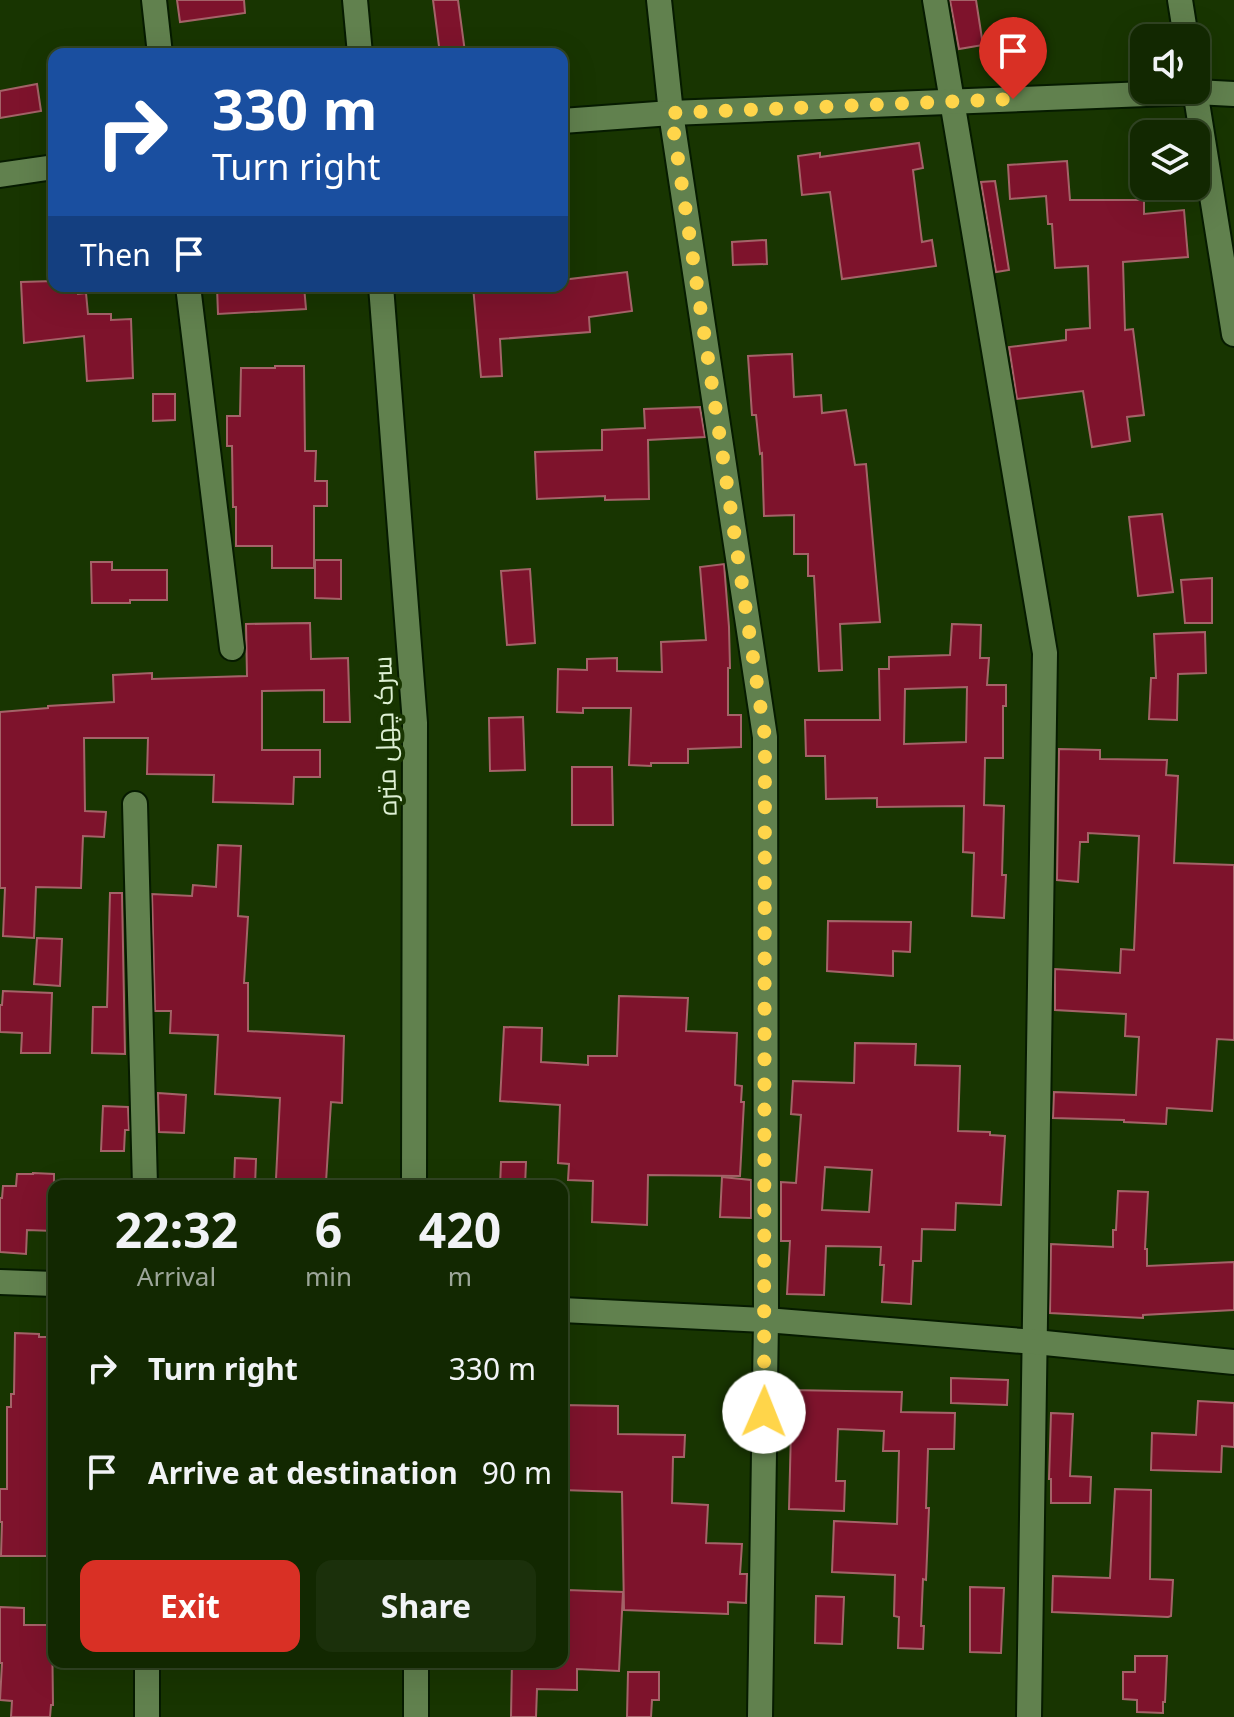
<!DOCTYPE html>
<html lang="en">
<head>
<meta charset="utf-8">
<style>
  body { margin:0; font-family:"Noto Sans",Cairo,sans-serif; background:#1b300b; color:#f1f3f6; height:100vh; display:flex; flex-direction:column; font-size:30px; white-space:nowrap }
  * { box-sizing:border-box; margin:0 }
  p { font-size:26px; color:#9ca699 }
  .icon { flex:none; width:44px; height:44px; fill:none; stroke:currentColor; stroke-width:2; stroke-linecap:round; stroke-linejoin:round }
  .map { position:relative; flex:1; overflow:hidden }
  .details { position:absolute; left:48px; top:1180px; width:520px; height:488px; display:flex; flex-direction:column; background:#122801; border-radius:16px; box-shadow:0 8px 32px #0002,0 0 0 2px #314423 }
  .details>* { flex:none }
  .banner { position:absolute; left:48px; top:48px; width:520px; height:244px; border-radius:16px; box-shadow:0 8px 32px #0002,0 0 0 2px #314423; background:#1a4fa0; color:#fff; overflow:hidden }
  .tools { position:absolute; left:1130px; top:24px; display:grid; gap:16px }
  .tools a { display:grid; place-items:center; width:80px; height:80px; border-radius:16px; background:#122801; box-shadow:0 8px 32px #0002,0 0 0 2px #314423; font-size:40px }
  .pin { position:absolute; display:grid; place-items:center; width:68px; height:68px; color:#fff; margin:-82px -34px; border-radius:50% 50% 50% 0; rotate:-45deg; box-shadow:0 0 8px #0007 }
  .pin .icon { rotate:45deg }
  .me { position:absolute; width:88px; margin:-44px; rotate:1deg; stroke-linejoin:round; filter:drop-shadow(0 0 6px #0008) }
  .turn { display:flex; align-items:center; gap:28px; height:168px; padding:0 32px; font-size:36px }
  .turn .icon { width:104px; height:104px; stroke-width:2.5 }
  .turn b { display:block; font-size:56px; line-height:68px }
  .then { display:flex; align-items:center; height:76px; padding:0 32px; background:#0003; gap:16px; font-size:30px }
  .eta { display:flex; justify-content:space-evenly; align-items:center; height:136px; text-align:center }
  .eta b { font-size:48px; font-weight:700; line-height:56px }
  .action { display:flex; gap:16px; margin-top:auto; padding:16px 32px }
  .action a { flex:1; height:92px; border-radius:16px; background:#d93025; color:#fff; font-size:32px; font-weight:700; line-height:92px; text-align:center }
  .action a+a { background:#1b300b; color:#f1f3f6 }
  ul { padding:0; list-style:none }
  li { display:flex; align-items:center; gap:24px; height:104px; padding:0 32px }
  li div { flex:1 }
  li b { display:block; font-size:30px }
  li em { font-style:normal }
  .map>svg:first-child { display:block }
  .building { fill:#7e132c; stroke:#a46368; stroke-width:2; fill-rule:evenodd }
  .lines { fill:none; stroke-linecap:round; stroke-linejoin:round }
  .minor-casing { stroke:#061b00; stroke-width:28 }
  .tertiary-casing { stroke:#061b00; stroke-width:28 }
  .minor { stroke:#61814e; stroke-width:24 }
  .tertiary { stroke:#61814e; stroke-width:24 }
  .route { stroke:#ffd54a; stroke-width:14; stroke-dasharray:0 25.2 }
  .labels { text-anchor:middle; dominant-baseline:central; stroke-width:8; stroke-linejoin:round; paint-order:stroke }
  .street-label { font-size:26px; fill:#def0d4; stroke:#183501 }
</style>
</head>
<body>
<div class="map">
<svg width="1234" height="1717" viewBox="0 0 1234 1717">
  <rect width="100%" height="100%" fill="#183501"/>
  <g class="building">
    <path d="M177 0H244L245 13 180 22Z"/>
    <path d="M433 0H458L465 52 440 54Z"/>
    <path d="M950 0H976L983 45 959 49Z"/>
    <path d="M37 84 41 111 0 118V91Z"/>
    <path d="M919 143 923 168 913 170 922 242 932 240 936 266 842 279 830 192 802 195 798 156 820 153V157Z"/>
    <path d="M1067 161 1070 200H1144V214L1184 210 1188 257 1123 262 1125 330 1133 329 1144 415 1127 417 1130 441 1092 447 1083 391 1017 399 1009 347 1066 340V330L1090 328 1088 266 1055 268 1052 224H1048L1046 196 1010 199 1008 165Z"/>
    <path d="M995 181 1009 270 996 272 981 182Z"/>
    <path d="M766 240 767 264 733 265 732 242Z"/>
    <path d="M627 272 632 311 589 317 590 332 500 339 502 376 481 377 473 286H562V280Z"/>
    <path d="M54 281V286H77L78 294 86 293 88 314H111V320L131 319 133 378 87 381 84 336 24 343 21 282Z"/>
    <path d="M304 286 306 309 218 314 217 287Z"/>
    <path d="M792 354 794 397 821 395 822 413 846 410 855 465 866 464 880 622 840 624 842 670 819 671 814 576H808V554H794V515L764 516 762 453 760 454 756 415H752L748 356Z"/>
    <path d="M275 366H304L305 451H316L315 481H327V506H314V568H272V546H236V507H233L232 446H227V416H240L241 368H275Z"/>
    <path d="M153 394H175V420L153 421Z"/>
    <path d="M700 407 705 437 648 440 649 499 605 500V496L537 499 535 452 602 450V430L645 428 644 409Z"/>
    <path d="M1162 514 1173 592 1138 596 1129 517Z"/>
    <path d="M315 560H341V599L315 598Z"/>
    <path d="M91 562H112V570H167V600H130V603H92Z"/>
    <path d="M724 564 729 627 730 668H728V715H741V747L688 749V763H651V766L629 765 631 708H583V713L557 712 558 669 587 670V659L617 658V671L662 672 661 642 706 640 700 567Z"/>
    <path d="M530 569 535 643 507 645 501 571Z"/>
    <path d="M1212 578V623H1185L1181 580Z"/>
    <path d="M310 623 311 659 348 658 350 722H324V690L262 691V750H320V777H294L293 804 213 802 214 775 147 774 148 738H84L85 811 106 812 104 837 83 836 81 888 36 887 34 938 3 936 5 888H0V712L48 708V706L114 702 113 675 152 673V679L247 676 246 624Z"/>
    <path d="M952 624 981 625 980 658H989L987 685H1006V706H1003V758H985L984 805 1004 806 1002 875H1006L1004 918 972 916 974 853 963 852 964 806 877 807V798L826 799 825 756H806L805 720H880L879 669H889V657L950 655ZM967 687 966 742 904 744 905 689Z"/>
    <path d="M1205 632 1206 673 1178 674 1177 720 1149 719 1151 678H1156L1154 634Z"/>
    <path d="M523 717 525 770 490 771 489 718Z"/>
    <path d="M1059 749 1100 750V759L1167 760 1166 775 1178 776 1174 863 1234 865V1040L1217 1039 1212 1111 1167 1108 1166 1124 1124 1122V1120L1053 1118 1054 1092 1136 1095 1139 1037 1125 1036 1126 1014 1055 1010V969L1120 973 1121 949 1134 950 1139 836 1088 833V842H1080L1078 882 1057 880Z"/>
    <path d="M572 767H612L613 825H572Z"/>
    <path d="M218 845 241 846 238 916 248 917 244 983H248V1031L344 1036 342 1103 331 1102 326 1182 276 1179 280 1098 215 1094 218 1035 170 1033 171 1011H155L152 894 192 896 193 885 216 887Z"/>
    <path d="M110 893H122L125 1054 92 1053 93 1007H107Z"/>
    <path d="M828 921 911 922 910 952 893 951V976L827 971Z"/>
    <path d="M37 938 62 939 60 986 34 984Z"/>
    <path d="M3 991 52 993 50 1053H21L22 1033 0 1032V1005H2Z"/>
    <path d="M619 996 688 998 686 1031 737 1033 735 1085 742 1086 741 1102H744L740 1176 648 1175 647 1225 592 1222 593 1181 568 1180 569 1164 558 1163 560 1105 500 1101 504 1027 542 1028 541 1062 588 1065V1056H617Z"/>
    <path d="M855 1043 916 1044 915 1065 960 1066 958 1131 990 1132V1135L1005 1136 1001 1205 956 1203 955 1230 922 1229 921 1261H913L911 1304 882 1302 884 1265H880L881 1247 826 1246 824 1295 787 1294 790 1241H781V1182L796 1183 801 1115 791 1114 793 1081 854 1083ZM825 1167 872 1170 869 1212 822 1210Z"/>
    <path d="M158 1093 186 1095 184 1133 159 1132Z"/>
    <path d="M103 1106 128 1107 129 1130H125L124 1151H101Z"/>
    <path d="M235 1158 256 1159 255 1186 234 1185Z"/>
    <path d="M501 1162H526L525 1186H500Z"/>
    <path d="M33 1173 54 1174V1231L27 1230 26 1254 0 1252V1198H2L3 1186H16L17 1174H33Z"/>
    <path d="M722 1177 751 1180V1218L720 1217Z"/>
    <path d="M1118 1191 1148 1192 1145 1249H1147V1266L1234 1262V1310L1143 1315V1318L1050 1313 1051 1244 1113 1247V1230H1116Z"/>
    <path d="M15 1333 39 1334V1337H54V1556H1L2 1522H0V1489H7V1407H11V1394H14Z"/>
    <path d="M951 1378 1008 1380 1007 1405 951 1403Z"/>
    <path d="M790 1390 902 1392 901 1412 955 1413 954 1449H928L926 1508H929L926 1580 923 1579 921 1626H924L923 1649 898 1648 899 1617 894 1616 895 1575 832 1572 834 1521 897 1524 899 1451H883L884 1431 838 1429 836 1481H845L844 1511 789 1509 791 1430H789Z"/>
    <path d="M1198 1401 1234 1403V1447L1222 1446 1221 1472 1151 1470 1152 1433 1196 1435Z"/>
    <path d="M562 1405 618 1406V1434L685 1435 684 1457H673L672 1503 708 1505 706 1543 742 1544 740 1574H747L746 1603 728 1602V1614L624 1610 622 1492 562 1490Z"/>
    <path d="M1051 1413 1073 1414 1070 1476 1091 1477 1090 1503H1051V1479H1049Z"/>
    <path d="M1115 1489 1151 1490 1150 1579 1173 1580 1171 1616 1168 1617 1052 1612 1053 1576 1110 1578Z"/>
    <path d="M970 1587 1004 1588 1001 1653 970 1652Z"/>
    <path d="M567 1590 623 1592 619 1671 577 1669V1690L537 1689 536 1717H511L512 1662H562V1614H566Z"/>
    <path d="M816 1596 844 1597 842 1644 815 1643Z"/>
    <path d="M0 1607 24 1608V1625H52L53 1705H51L50 1717H11L12 1701 0 1700 2 1663H0Z"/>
    <path d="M1135 1656H1167L1165 1702H1163V1713L1137 1712V1700L1123 1699V1672H1135Z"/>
    <path d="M628 1672H659V1700H652L651 1717H627Z"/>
  </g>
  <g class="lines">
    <defs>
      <g id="minor">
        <path d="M154 0 160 54"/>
        <path d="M659 0 671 113 765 737 766 1320 760 1717"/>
        <path d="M935 0 1045 653 1029 1717"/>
        <path d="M1180 0 1186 38"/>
        <path d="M1195 90 1234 334"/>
        <path d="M188 286 232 648"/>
        <path d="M135 804 145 1186"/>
        <path d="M0 1282 54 1284"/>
        <path d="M562 1310 766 1320 1035 1342 1234 1362"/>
        <path d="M147 1717V1662"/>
      </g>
      <g id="tertiary">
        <path d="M355 0 360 54"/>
        <path d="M562 121 671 113 1196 92 1234 94"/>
        <path d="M0 175 54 167"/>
        <path d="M381 286 415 723 414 1186"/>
        <path d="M416 1662V1717"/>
      </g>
    </defs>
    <use href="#minor" class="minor-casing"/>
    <use href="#tertiary" class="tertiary-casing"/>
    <use href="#minor" class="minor"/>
    <use href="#tertiary" class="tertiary"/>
  </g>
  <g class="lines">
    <path class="route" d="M764 1412 765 737 671 113 1013 99"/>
  </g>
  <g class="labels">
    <g class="street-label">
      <text transform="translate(384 736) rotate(-92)">سرک چهل متره</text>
    </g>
  </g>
</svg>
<div class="tools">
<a><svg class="icon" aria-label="sound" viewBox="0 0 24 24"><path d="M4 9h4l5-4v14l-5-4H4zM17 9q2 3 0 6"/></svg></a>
<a><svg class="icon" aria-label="layers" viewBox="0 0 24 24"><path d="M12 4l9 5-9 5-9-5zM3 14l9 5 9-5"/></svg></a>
</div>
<div class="pin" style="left:1013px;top:99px;background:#d93025"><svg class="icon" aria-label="arrive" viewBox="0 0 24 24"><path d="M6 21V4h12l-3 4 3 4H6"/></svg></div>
<svg class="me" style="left:764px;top:1412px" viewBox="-20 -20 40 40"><circle r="19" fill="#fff"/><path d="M0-13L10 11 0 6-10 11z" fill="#ffd54a"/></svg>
<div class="banner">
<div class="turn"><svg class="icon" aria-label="right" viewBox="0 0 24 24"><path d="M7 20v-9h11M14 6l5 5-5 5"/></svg><div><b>330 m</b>Turn right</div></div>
<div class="then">Then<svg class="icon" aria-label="arrive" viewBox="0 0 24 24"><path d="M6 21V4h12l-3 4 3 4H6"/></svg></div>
</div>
<section class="details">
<div class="eta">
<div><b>22:32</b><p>Arrival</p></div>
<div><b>6</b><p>min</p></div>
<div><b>420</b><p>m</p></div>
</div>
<ul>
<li><svg class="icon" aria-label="right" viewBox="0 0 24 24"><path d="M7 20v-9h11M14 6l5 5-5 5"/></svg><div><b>Turn right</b></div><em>330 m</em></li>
<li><svg class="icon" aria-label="arrive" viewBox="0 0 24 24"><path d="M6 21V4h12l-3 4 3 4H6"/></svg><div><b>Arrive at destination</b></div><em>90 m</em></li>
</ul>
<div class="action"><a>Exit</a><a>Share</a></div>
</section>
</div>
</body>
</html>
